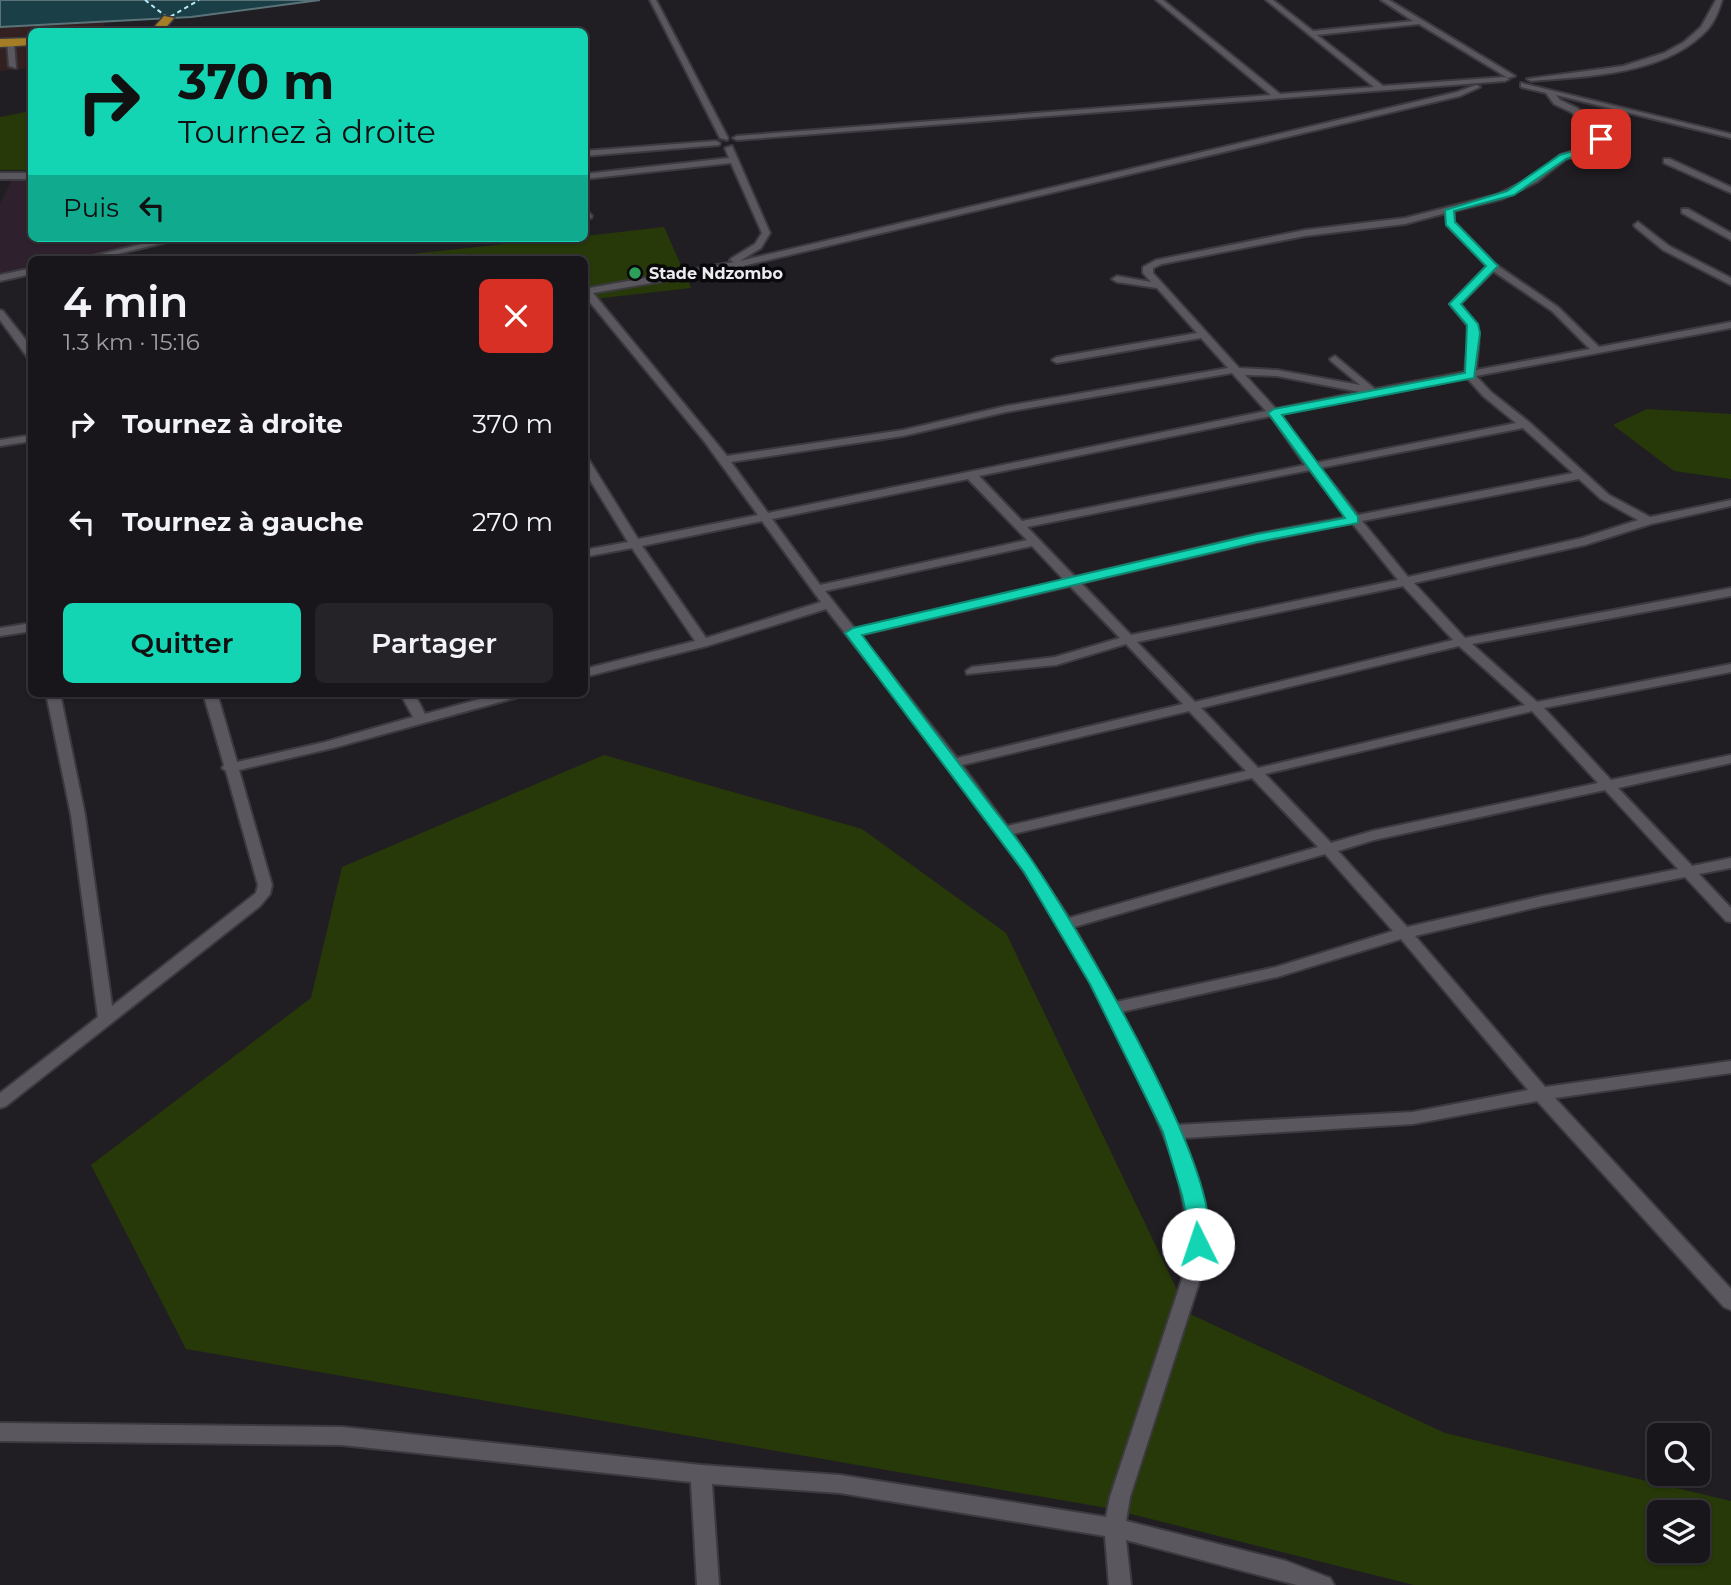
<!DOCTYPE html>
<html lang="fr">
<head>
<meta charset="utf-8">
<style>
  body { margin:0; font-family:Montserrat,sans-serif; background:#252327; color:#f1f3f6; height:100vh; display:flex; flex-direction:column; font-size:26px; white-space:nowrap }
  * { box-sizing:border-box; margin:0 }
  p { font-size:23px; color:#9f9fa2 }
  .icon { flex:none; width:38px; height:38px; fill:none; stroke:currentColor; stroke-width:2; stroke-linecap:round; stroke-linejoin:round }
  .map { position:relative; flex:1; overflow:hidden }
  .panel { position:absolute; left:28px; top:256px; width:560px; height:441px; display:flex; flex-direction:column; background:#18161a; border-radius:10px; box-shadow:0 2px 5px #0004,0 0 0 2px #363539 }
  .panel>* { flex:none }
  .top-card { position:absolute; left:28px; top:28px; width:560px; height:214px; border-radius:10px; box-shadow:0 2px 5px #0004,0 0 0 2px #363539; background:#14d5b3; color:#111; overflow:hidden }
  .fabs { position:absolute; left:1647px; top:1423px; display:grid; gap:14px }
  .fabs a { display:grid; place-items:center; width:63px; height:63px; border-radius:10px; background:#18161a; box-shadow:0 2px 5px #0004,0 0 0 2px #363539; font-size:35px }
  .pin { position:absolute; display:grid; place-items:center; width:60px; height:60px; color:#fff; margin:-30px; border-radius:14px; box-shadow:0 4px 10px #0006 }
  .me { position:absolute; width:77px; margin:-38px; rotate:356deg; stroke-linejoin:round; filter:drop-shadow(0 0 5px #0008) }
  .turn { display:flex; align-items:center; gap:24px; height:147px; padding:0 35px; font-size:32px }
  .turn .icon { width:91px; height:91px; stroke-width:2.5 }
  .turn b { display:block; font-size:49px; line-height:60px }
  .then { display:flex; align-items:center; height:66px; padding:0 35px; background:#0003; gap:14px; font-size:26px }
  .round { display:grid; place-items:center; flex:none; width:74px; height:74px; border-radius:10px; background:#252327 }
  .headline { display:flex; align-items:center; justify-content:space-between; height:119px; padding:0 35px }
  h1 { font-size:42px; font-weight:600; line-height:52px }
  .cta { display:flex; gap:14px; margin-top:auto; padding:14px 35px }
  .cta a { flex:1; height:80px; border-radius:10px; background:#14d5b3; color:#111; font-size:28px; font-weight:600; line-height:80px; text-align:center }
  .cta a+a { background:#252327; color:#f1f3f6 }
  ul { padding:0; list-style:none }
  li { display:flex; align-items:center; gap:21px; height:98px; padding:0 35px }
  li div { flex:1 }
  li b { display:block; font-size:26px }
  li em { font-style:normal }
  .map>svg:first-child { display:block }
  .industrial { fill:#332021 }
  .education { fill:#2e212d }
  .green { fill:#273908; fill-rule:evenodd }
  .water { fill:#1a3f47; stroke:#597379; stroke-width:2 }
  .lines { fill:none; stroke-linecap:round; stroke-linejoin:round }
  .ferry { stroke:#b6ebf8; stroke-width:2; stroke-dasharray:4.5 3.5; stroke-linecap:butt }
  .minor-casing { stroke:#3b3a3e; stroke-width:4 }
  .trunk-casing { stroke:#3b3a3e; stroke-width:3 }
  .minor { fill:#5a585e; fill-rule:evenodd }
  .trunk { fill:#a57d27; fill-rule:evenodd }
  .route { fill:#14d5b3; stroke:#0d8a74; stroke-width:2 }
  .leisure-dot { fill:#2e9e5b; stroke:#09080a; stroke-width:2.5 }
  .labels { text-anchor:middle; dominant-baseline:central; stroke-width:7; stroke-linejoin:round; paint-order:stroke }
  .far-poi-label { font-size:16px; font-weight:bold; fill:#ecebef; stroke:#09080a; text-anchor:start }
</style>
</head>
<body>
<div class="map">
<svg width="1731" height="1585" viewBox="0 0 1731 1585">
  <rect width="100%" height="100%" fill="#201e23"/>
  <path class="industrial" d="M105 22 102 31 32 32 31 68 0 71V27Z"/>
  <path class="education" d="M12 179 31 180 32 238H169L76 259H32L31 268 0 275V204Z"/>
  <g class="green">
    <path d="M31 111V170H0V117Z"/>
    <path d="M664 227 691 288 585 300 584 259H364L562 238H584L585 236Z"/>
    <path d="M1647 409 1731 414V479L1674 471 1613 425Z"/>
    <path d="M604 755 862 829 1006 933 1188 1313 1445 1433 1731 1501V1585H1414L1107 1508 186 1349 91 1165 311 998 342 867ZM1659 1512H1698V1550H1659Z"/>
  </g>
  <path class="water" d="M0 0H320L191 17 0 27Z"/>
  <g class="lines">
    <path class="ferry" d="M145 0 168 18 199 0"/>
    <defs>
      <g id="minor">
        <path d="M650 0H656L728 138 727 140 720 138Z"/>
        <path d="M1156 0H1163L1280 94 1374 87 1266 0H1273L1313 31 1413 21 1381 0H1389L1515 76 1508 78 1419 24 1317 35 1383 86 1505 77 1509 79 1505 81 737 140 733 138 737 136 1271 95Z"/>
        <path d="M1716 0H1722C1719 10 1715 21 1708 29 1666 75 1589 76 1531 81L1527 79 1623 66 1664 53 1684 42 1701 27Z"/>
        <path d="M7 40 14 42 16 68 9 66Z"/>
        <path d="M1521 83 1731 134V138L1556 95 1560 100 1577 108 1601 128 1603 145 1591 152 1566 159 1537 182 1502 199 1454 211V222L1495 264 1558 307 1599 347 1731 322V328L1476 376 1491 392 1529 422 1609 495 1650 517 1731 500V506L1651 524 1585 545 1414 583 1465 638 1731 588V596L1472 644 1537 702 1731 664V672L1544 708 1611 780 1731 755V763L1618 788 1692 866 1731 858V868L1699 874 1731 908V922L1726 921 1685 877 1542 906 1415 936 1545 1087 1731 1061V1073L1555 1098 1731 1289V1310L1724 1307 1537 1101 1413 1124 1183 1138C1199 1181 1207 1221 1204 1267L1130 1497 1126 1521 1286 1561 1330 1578 1334 1585H1297L1126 1540 1131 1585H1109L1105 1536 840 1493 712 1484 719 1585H697L691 1482 342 1445 0 1441V1423L342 1427 701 1465 840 1475 1106 1517 1110 1497 1186 1267C1192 1183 1162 1129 1127 1056 1105 1011 1084 967 1058 924 989 813 907 712 826 609L707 646 584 677V669L695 641 632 548 584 557V550L628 542 584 470V457L589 460 638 539 758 515 704 441 584 295V289L734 262 730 260 732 258 755 244 762 233 731 163 584 179V174L729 158 725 148 732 146 770 233 761 248 740 261 1457 92 1476 85 1480 87 1460 96 722 271 593 293 727 456 903 430 1006 406 1228 368 1201 338 1057 363 1052 360 1057 357 1197 333 1157 288 1117 282 1112 279 1117 276 1151 282 1143 273V267L1156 260 1305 230 1405 218 1496 195 1531 178 1560 155 1585 148 1596 142 1594 131 1571 112 1554 104 1546 93 1521 87ZM1446 213 1447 225 1487 266 1450 304 1467 325 1469 333 1465 372 1375 389 1335 356 1330 359 1331 361 1360 385 1277 370 1239 368 1153 273V268L1162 264 1305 236 1405 224ZM1493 271 1552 311 1590 349 1476 370C1479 334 1484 333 1460 304ZM1232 373 1266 411 768 513 731 462 903 436 1006 412ZM1245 375 1277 376 1360 392 1276 409ZM1467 378 1483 396 1516 423 1315 463 1280 414ZM1271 416 1305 465 1022 521 979 476ZM1523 428 1573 473 1358 515 1320 468ZM1310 470 1347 517 1257 534 1075 577 1027 527ZM968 479 1027 540 820 585 772 519ZM1579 479 1601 499 1638 520 1582 538 1408 577 1362 521ZM762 521 821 602 706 638 642 546ZM1352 523 1398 580 1131 635 1081 583 1257 542ZM1032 546 1064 580 855 629 825 591ZM1070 586 1120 638 1055 657 972 667 966 671 967 674 1056 665 1126 644 1183 704 957 758 860 635ZM1403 586 1453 640 1195 702 1137 642ZM1459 646 1525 705 1258 768 1201 708ZM1189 711 1246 771 1007 826 962 765ZM1532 711 1598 783 1372 831 1331 843 1265 774ZM1252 778 1318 847 1069 918 1013 834ZM1605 790 1678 869 1542 896 1407 927 1338 851 1374 840ZM1325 854 1393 931 1276 967 1116 1002 1074 927ZM1401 939 1528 1090 1413 1112 1177 1125 1121 1012 1277 977Z"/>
        <path d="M716 141 720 143 719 145 584 156V151Z"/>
        <path d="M1664 159H1670L1731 187V193L1664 163Z"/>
        <rect x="0" y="173" width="32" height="6"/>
        <path d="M584 207 592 216 591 218 584 217Z"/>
        <path d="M1682 209H1688L1731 233V240L1682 213Z"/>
        <path d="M1638 222 1669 246 1731 278V285L1663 250 1635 227 1634 225Z"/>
        <path d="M167 238H183L97 259H80Z"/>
        <path d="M32 268V274L0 281V275Z"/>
        <path d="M0 310 3 311 32 348V359L28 358 0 320Z"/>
        <path d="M32 435V441L0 446V440Z"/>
        <path d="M32 623V631L0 636V628Z"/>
        <path d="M46 693H60L85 815 112 1006 256 893 258 885 226 771 222 768 224 765 203 693H217L237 762 325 742 413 717 400 693H414L425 714 502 693H524L522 696 333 748 239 770 272 885 270 894 260 906 6 1106 0 1108V1093L98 1017 71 815Z"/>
      </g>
      <g id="trunk">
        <path d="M164 16 174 18 162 32H150Z"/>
        <path d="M32 38V45L0 47V39Z"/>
      </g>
    </defs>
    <use href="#minor" class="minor-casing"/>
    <use href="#trunk" class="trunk-casing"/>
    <use href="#minor" class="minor"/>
    <use href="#trunk" class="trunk"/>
  </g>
  <path class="route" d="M1598 137 1606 139 1600 149 1566 159 1514 195 1454 211 1455 222 1498 266 1461 304 1478 324 1480 333 1474 378 1282 415 1358 517V523L1257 542 862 635C901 687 940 739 980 791 999 817 1020 841 1037 868 1075 925 1236 1191 1205 1250L1198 1253 1190 1250 1187 1244 1188 1222 1182 1195 1163 1132 1090 984 1024 872 845 633 853 628 1257 534 1345 518 1268 413 1274 409 1465 373 1467 325 1449 304 1486 266 1446 225 1445 210 1507 191 1560 155 1593 145Z"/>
  <circle class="leisure-dot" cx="635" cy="273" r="7"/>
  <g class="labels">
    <g class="far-poi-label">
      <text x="649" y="273">Stade Ndzombo</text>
    </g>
  </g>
</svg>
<div class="fabs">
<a><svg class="icon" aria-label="search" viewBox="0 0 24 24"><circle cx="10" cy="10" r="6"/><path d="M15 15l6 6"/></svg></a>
<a><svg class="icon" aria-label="layers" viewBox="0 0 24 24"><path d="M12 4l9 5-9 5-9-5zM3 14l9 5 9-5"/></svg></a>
</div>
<div class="pin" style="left:1601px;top:139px;background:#d93025"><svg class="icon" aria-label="arrive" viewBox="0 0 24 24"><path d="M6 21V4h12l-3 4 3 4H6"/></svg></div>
<svg class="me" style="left:1198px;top:1244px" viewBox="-20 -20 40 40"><circle r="19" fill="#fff"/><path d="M0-13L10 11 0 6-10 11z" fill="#14d5b3"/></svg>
<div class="top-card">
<div class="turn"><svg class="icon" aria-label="right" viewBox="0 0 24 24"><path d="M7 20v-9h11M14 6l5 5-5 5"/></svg><div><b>370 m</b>Tournez à droite</div></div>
<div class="then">Puis<svg class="icon" aria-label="left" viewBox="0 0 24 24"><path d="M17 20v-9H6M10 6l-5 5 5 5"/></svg></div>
</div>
<section class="panel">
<div class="headline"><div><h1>4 min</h1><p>1.3 km · 15:16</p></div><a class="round" style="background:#d93025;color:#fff"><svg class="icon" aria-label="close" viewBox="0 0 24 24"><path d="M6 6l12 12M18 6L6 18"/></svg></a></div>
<ul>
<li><svg class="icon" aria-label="right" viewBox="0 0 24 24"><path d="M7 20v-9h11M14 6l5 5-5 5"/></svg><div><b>Tournez à droite</b></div><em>370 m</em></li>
<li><svg class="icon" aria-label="left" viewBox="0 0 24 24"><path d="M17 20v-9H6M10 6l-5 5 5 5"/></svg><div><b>Tournez à gauche</b></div><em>270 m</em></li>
</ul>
<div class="cta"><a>Quitter</a><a>Partager</a></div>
</section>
</div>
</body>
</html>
